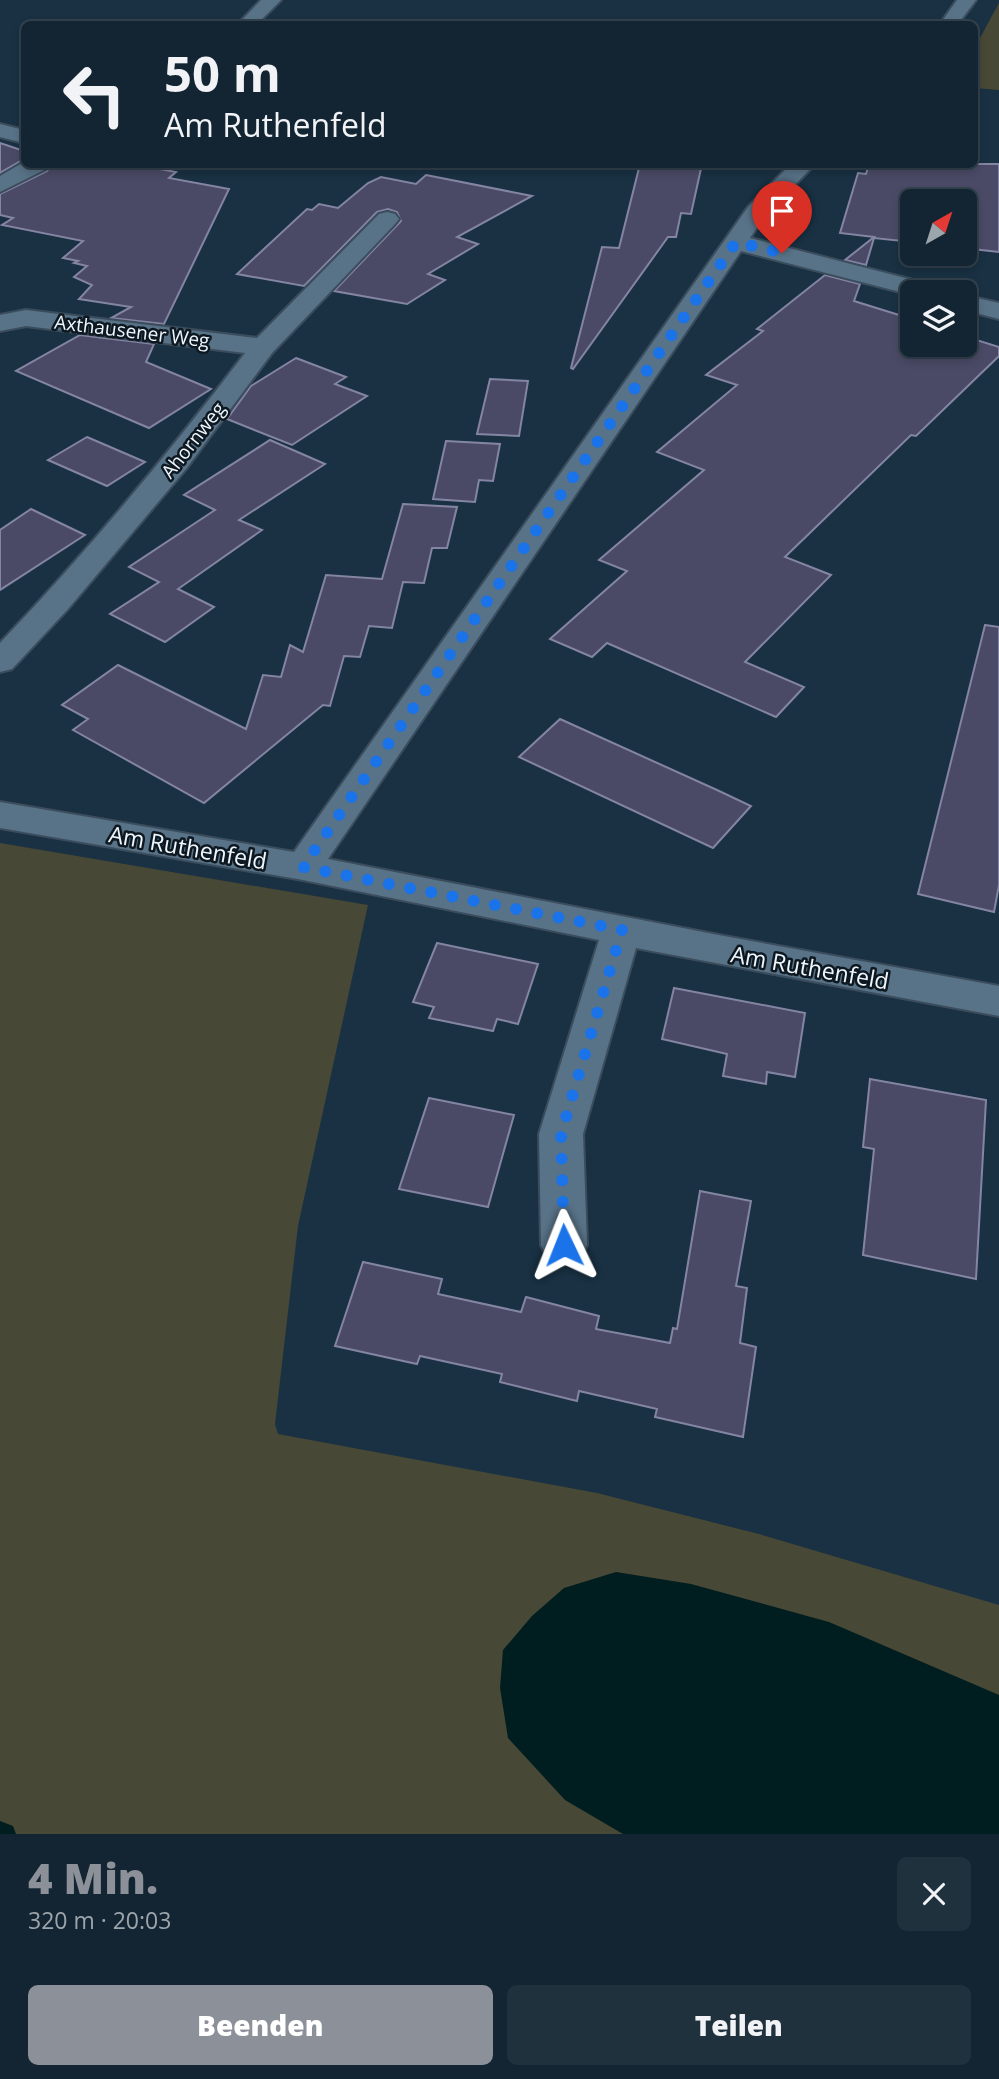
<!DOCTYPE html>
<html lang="de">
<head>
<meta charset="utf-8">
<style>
  body { margin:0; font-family:"Open Sans",sans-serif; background:#20313e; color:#f1f3f6; height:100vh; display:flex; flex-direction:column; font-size:26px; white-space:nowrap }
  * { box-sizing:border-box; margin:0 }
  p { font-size:23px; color:#9da5ac }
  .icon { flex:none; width:38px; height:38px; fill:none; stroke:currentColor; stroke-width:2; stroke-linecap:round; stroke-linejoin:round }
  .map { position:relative; height:1834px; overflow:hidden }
  .panel { display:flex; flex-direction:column; background:#132532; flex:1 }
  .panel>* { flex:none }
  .guide { position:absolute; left:21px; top:21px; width:957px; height:147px; border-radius:10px; box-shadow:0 4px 10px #0003,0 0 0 2px #32424d; background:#132532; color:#f1f3f6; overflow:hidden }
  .needle { width:46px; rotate:39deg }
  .fabs { position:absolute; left:900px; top:189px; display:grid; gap:14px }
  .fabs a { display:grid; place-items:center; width:77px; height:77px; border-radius:10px; background:#132532; box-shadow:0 4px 10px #0003,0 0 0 2px #32424d; font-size:35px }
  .pin { position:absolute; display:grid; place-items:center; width:60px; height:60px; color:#fff; margin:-72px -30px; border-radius:50% 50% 50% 0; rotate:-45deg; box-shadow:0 0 7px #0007 }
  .pin .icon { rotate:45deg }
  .me { position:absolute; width:77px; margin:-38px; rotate:358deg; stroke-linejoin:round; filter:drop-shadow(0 0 5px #0008) }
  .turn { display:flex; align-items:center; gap:24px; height:147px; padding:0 28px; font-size:32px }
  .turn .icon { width:91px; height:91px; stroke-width:2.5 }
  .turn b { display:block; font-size:49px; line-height:60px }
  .round { display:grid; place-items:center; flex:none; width:74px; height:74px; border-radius:10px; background:#20313e }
  .summary { display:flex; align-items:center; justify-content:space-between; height:119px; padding:0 28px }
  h1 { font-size:42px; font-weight:800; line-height:52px; color:#8c9099 }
  .action { display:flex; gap:14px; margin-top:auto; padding:14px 28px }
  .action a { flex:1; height:80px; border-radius:10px; background:#8c9099; color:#fff; font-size:28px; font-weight:800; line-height:80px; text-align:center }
  .action a+a { background:#20313e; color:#f1f3f6 }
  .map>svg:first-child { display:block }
  .green { fill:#474835 }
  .water { fill:#001d20 }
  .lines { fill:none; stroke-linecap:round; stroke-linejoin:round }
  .stream { fill:#001d20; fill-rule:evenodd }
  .building { fill:#4a4a66; stroke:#8485a3; stroke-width:2 }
  .minor-casing { stroke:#3b4d5c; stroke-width:4 }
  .minor { fill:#587287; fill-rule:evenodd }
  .route { stroke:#1a73e8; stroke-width:12; stroke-dasharray:0 21.6 }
  .labels { text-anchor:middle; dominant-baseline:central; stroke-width:5; stroke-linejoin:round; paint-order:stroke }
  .far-street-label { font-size:19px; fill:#eef6fe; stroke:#0d1820 }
  .street-label { font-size:23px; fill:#eef6fe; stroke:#0d1820 }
</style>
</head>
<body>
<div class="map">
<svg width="999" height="1834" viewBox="0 0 999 1834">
  <rect width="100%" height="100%" fill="#193143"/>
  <g class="green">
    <path d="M999 3V90L975 88V47Z"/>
    <path d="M0 843 368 905 298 1226 275 1424 278 1434 597 1493 759 1534 999 1605V1834H0Z"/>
  </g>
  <path class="water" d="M616 1572 691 1584 829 1622 999 1695V1834H623L565 1800 508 1738 500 1688 503 1650 532 1616 564 1588Z"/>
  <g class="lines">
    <path class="stream" d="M0 1821 13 1826 16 1834H0Z"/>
  </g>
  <g class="building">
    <path d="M0 143 24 151V159L0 173Z"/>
    <path d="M51 164H133L176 172 169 178 229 189 164 324 111 318 131 307 79 299 92 285 74 277 87 266 74 263 78 261 63 258 83 241 2 225 13 218 0 215V194L47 171Z"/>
    <path d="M640 164H702L691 214 681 213 676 237H668L573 369 571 368 602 247 619 248Z"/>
    <path d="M869 164H999V252L964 248V201H912V242L874 238 866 265 845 260 874 237 840 233 858 173 866 174Z"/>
    <path d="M426 175 532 196 457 237 478 244 428 274 445 280 407 304 334 291 401 221 397 212 388 209 377 212 304 286 237 274 307 209 312 210 319 204 338 208 368 183 381 177 416 184Z"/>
    <path d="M825 275 860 284 854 301 912 319V345H964V336L999 347V356L916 436 911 435 785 557 831 575 745 662 804 687 776 717 607 643 592 657 550 639 627 571 599 560 704 470 657 452 737 385 706 375 763 331 757 329Z"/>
    <path d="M80 335 154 344 146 362 211 389 149 428 16 371Z"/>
    <path d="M296 358 346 377 335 384 367 396 292 445 227 419 251 386Z"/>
    <path d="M490 379 528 381 519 436 477 434Z"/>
    <path d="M87 437 145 462 107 486 48 460Z"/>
    <path d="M270 440 325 464 239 520 262 530 178 589 214 607 165 642 110 614 159 582 129 567 215 510 184 495Z"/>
    <path d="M446 441 500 444 493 481 479 480 475 502 433 499Z"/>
    <path d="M403 504 457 507 447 548H432L424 583 403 582 392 628 369 626 360 657 344 656 330 706 323 705 204 803 73 730 88 719 62 705 118 665 246 729 263 675 281 677 290 645 303 652 326 575 382 579Z"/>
    <path d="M31 509 85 535 0 590V530Z"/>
    <path d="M985 625 999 627V885L994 912 918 894Z"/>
    <path d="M560 719 717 790 751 806 713 848 519 757Z"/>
    <path d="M437 943 538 964 518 1024 497 1019 493 1031 429 1018 434 1007 413 1002Z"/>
    <path d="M674 988 805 1013 795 1077 767 1072 766 1084 723 1076 727 1054 662 1039Z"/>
    <path d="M870 1079 986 1100 976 1279 863 1255 874 1149 863 1147Z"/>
    <path d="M429 1098 514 1115 488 1207 399 1189Z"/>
    <path d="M700 1191 751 1201 736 1286 747 1288 740 1343 756 1347 743 1437 655 1417 657 1409 579 1391 577 1401 500 1382 502 1374 420 1356 417 1364 335 1346 363 1262 442 1279 438 1294 521 1312 526 1297 599 1316 596 1329 670 1343 673 1328 677 1329Z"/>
  </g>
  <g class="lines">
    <defs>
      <g id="minor">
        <path d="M261 0H281L257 24H238Z"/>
        <path d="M957 0H976L958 24H940Z"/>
        <path d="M0 124 24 130V143L0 137Z"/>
        <path d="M24 162V164H49L46 169 0 192V176Z"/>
        <path d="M791 164H815L764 217 750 238 940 287 943 292H912V295L741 251 328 859 724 936 999 986V1016L636 948 583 1134 587 1245 580 1259 564 1265 548 1259 541 1245 539 1134 599 940 303 880 0 828V802L294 852 748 207Z"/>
        <path d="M387 212 395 214 399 219 395 224 272 353 186 469 68 609 12 669 0 672V643C88 551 168 454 245 353L26 326 0 331V315L26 310 257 338 379 214Z"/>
        <path d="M964 295 999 303V319L964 310Z"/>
      </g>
    </defs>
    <use href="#minor" class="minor-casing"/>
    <use href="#minor" class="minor"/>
  </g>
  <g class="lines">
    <path class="route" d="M564 1245 561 1134 622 930 303 867 736 242 782 253"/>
  </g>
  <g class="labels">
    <g class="far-street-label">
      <text transform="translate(132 331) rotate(7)">Axthausener Weg</text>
      <text transform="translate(193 440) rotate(-52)">Ahornweg</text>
    </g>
    <g class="street-label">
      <text transform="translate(188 847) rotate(10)">Am Ruthenfeld</text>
      <text transform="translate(810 967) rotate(10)">Am Ruthenfeld</text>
    </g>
  </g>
</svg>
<div class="fabs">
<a><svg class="needle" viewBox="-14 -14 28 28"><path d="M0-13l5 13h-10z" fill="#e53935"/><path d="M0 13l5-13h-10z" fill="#9da5ac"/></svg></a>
<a><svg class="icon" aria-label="layers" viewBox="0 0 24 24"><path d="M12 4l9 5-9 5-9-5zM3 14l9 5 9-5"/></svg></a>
</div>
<div class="pin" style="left:782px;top:253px;background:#d93025"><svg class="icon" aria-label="arrive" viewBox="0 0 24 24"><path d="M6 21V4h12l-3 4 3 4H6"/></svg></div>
<svg class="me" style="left:564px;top:1245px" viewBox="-20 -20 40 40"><path d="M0-17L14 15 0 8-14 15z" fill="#1a73e8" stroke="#fff" stroke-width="4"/></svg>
<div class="guide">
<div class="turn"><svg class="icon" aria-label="left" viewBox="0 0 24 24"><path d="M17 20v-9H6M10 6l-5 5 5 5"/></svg><div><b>50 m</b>Am Ruthenfeld</div></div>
</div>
</div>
<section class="panel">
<div class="summary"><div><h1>4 Min.</h1><p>320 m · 20:03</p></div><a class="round"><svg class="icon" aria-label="close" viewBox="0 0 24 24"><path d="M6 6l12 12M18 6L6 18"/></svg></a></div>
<div class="action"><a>Beenden</a><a>Teilen</a></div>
</section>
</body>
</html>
